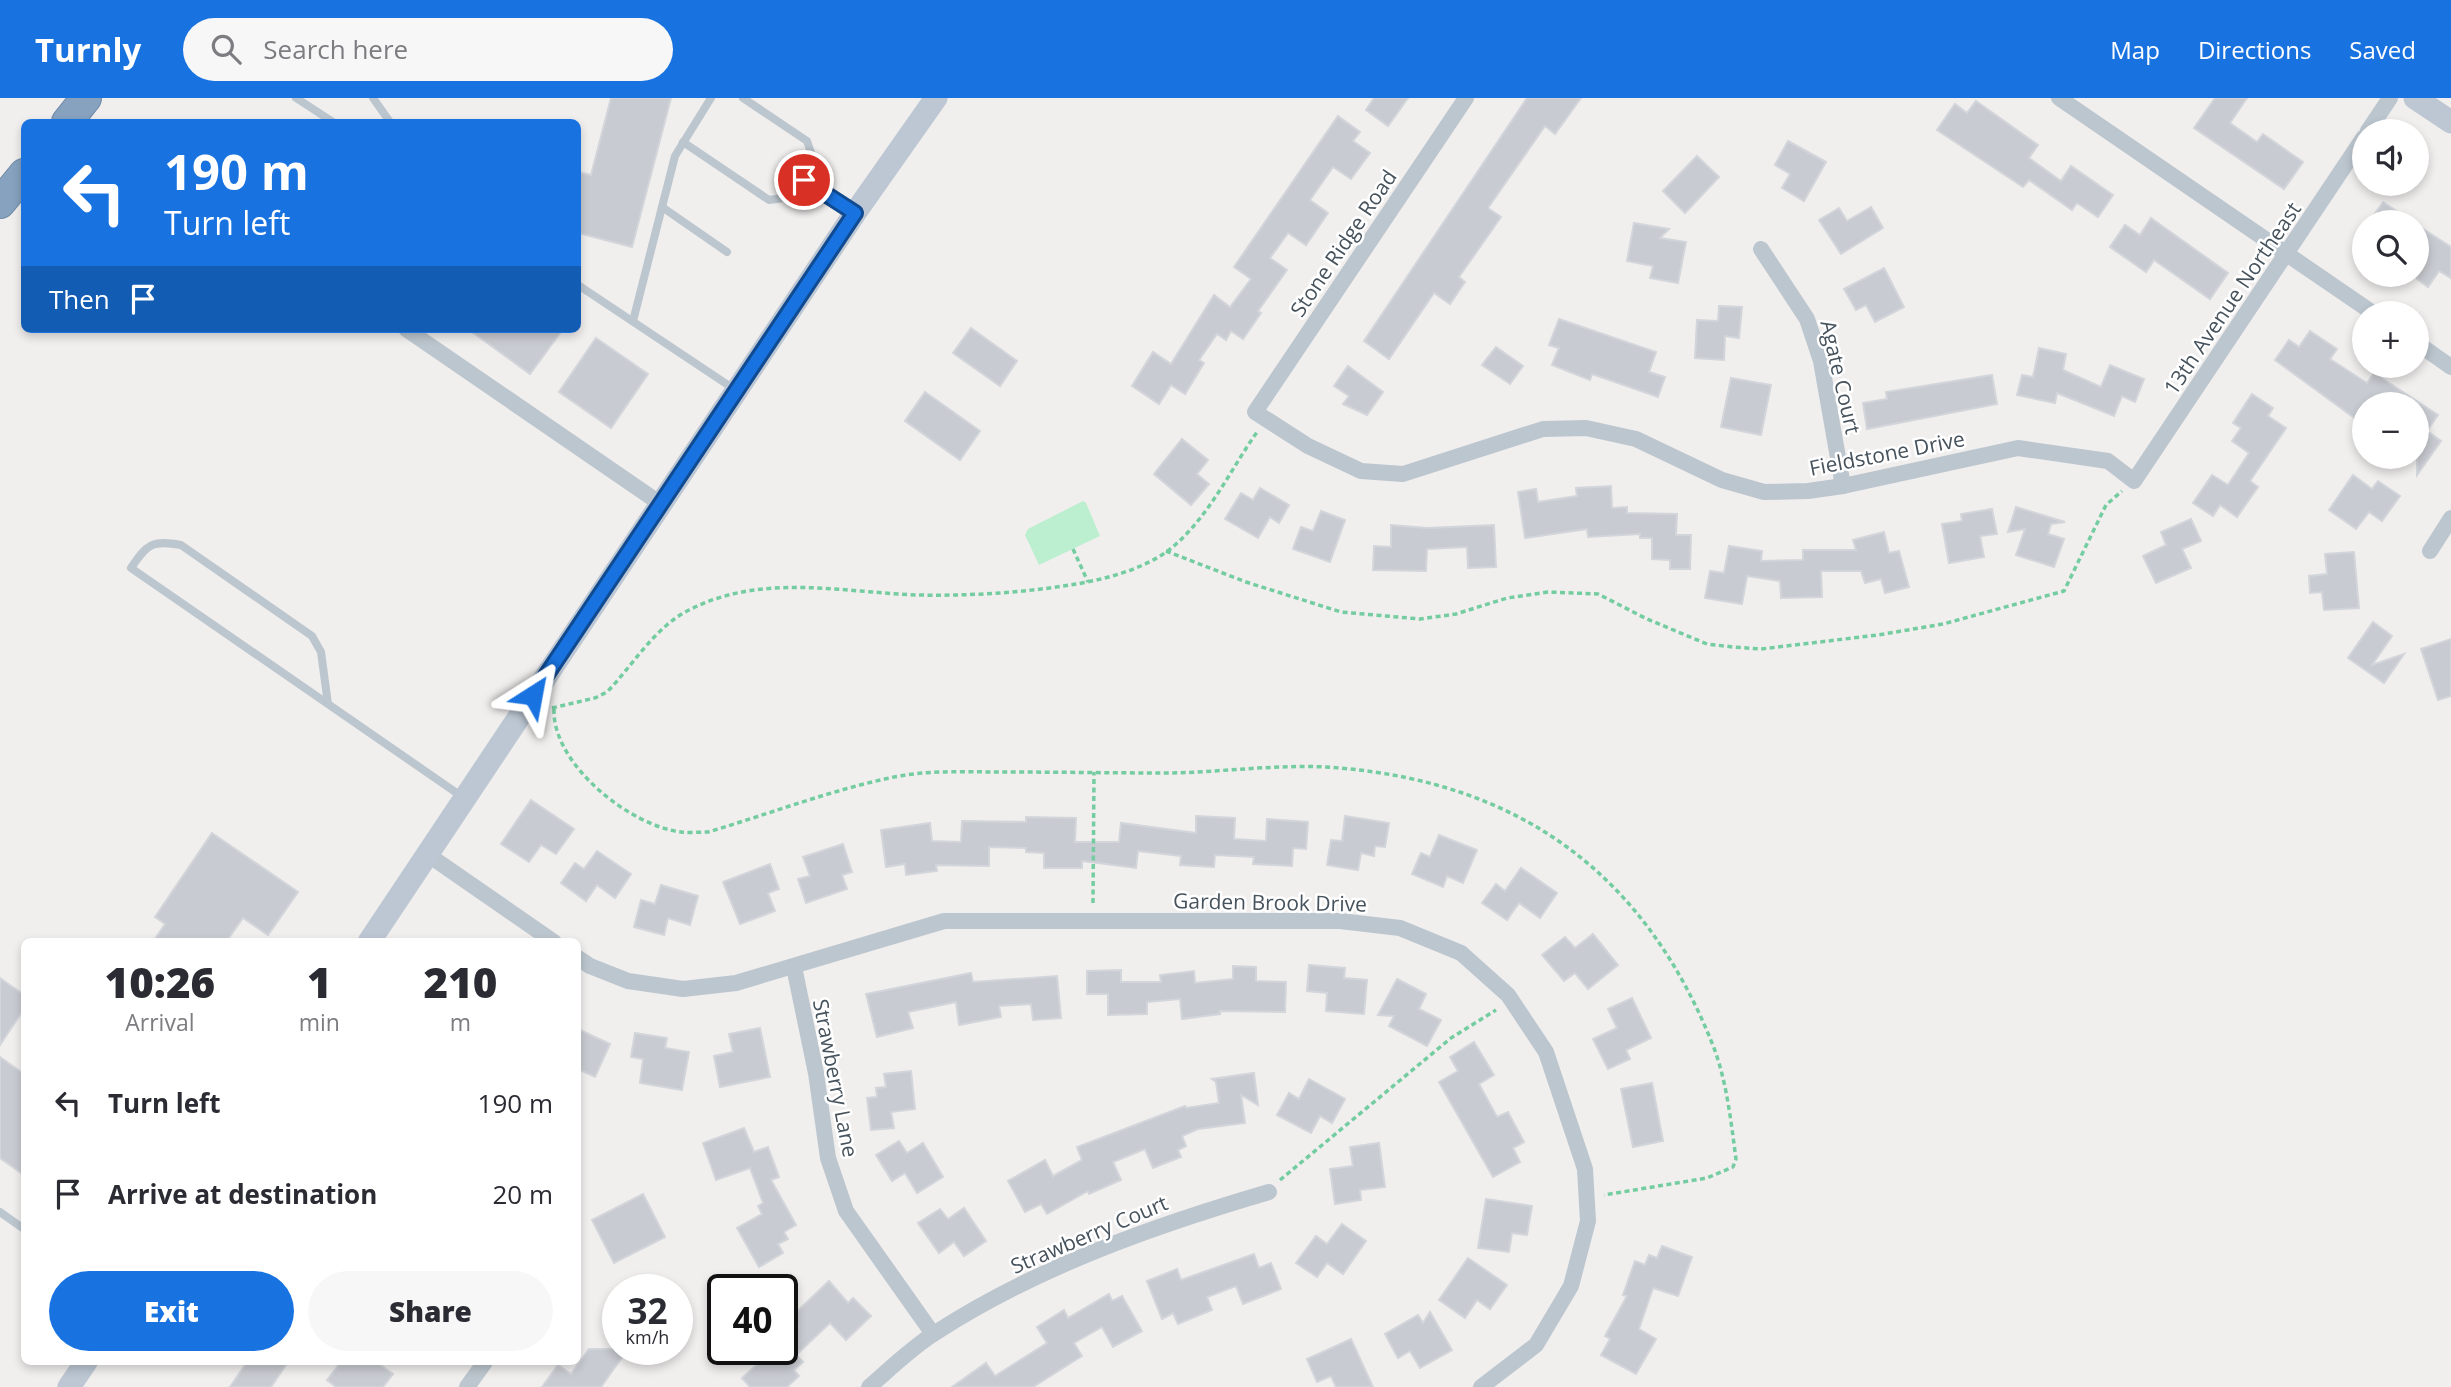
<!DOCTYPE html>
<html lang="en">
<head>
<meta charset="utf-8">
<style>
  body { margin:0; font-family:"Open Sans",sans-serif; background:#f7f7f7; color:#2b2b33; height:100vh; display:flex; flex-direction:column; font-size:26px; white-space:nowrap }
  * { box-sizing:border-box; margin:0 }
  p { font-size:23px; color:#7c7c81 }
  .icon { flex:none; width:38px; height:38px; fill:none; stroke:currentColor; stroke-width:2; stroke-linecap:round; stroke-linejoin:round }
  .map { position:relative; flex:1; overflow:hidden }
  .sheet { position:absolute; left:21px; top:840px; width:560px; height:427px; display:flex; flex-direction:column; background:#fff; border-radius:10px; box-shadow:0 4px 10px #0003 }
  .sheet>* { flex:none }
  .top-card { position:absolute; left:21px; top:21px; width:560px; height:214px; border-radius:10px; box-shadow:0 4px 10px #0003; background:#1873e1; color:#fff; overflow:hidden }
  .fabs { position:absolute; left:2352px; top:21px; display:grid; gap:14px }
  .fabs a { display:grid; place-items:center; width:77px; height:77px; border-radius:50%; background:#fff; box-shadow:0 4px 10px #0003; font-size:35px }
  .speed { position:absolute; left:602px; top:1176px; display:flex; gap:14px; font-size:35px; font-weight:700; text-align:center }
  .speed>* { display:grid; place-content:center; width:91px; height:91px; border-radius:50%; background:#fff; box-shadow:0 4px 10px #0003; line-height:1 }
  .speed small { font-size:18px; font-weight:400 }
  .speed .limit { border:4px solid #111; border-radius:10px; background:#fff; color:#111 }
  .pin { position:absolute; display:grid; place-items:center; width:60px; height:60px; color:#fff; margin:-30px; border:4px solid #fff; border-radius:50%; box-shadow:0 2px 7px #0007 }
  .me { position:absolute; width:77px; margin:-38px; rotate:34deg; stroke-linejoin:round; filter:drop-shadow(0 0 5px #0008) }
  .turn { display:flex; align-items:center; gap:24px; height:147px; padding:0 28px; font-size:32px }
  .turn .icon { width:91px; height:91px; stroke-width:2.5 }
  .turn b { display:block; font-size:49px; line-height:60px }
  .then { display:flex; align-items:center; height:66px; padding:0 28px; background:#0003; gap:14px; font-size:26px }
  .eta { display:flex; justify-content:space-evenly; align-items:center; height:119px; text-align:center }
  .eta b { font-size:42px; font-weight:800; line-height:49px }
  .primary-button { display:flex; gap:14px; margin-top:auto; padding:14px 28px }
  .primary-button a { flex:1; height:80px; border-radius:42px; background:#1873e1; color:#fff; font-size:28px; font-weight:800; line-height:80px; text-align:center }
  .primary-button a+a { background:#f7f7f7; color:#2b2b33 }
  ul { padding:0; list-style:none }
  li { display:flex; align-items:center; gap:21px; height:91px; padding:0 28px }
  li div { flex:1 }
  li b { display:block; font-size:26px }
  li em { font-style:normal }
  header { display:flex; align-items:center; gap:42px; box-sizing:border-box; height:98px; padding:0 35px; background:#1873e1; color:#fff }
  header strong { font-size:33px }
  nav { display:flex; gap:38px; margin-inline-start:auto; font-size:24px }
  .search { width:490px; height:63px; background:#f7f7f7; display:flex; align-items:center; gap:18px; box-sizing:border-box; padding:0 24px; border-radius:38px; color:#7c7c81; font-size:26px }
  .map>svg:first-child { display:block }
  .green { fill:#bcefcf }
  .building { fill:#c8cbd1; stroke:#d2d5da; stroke-width:2 }
  .lines { fill:none; stroke-linecap:round; stroke-linejoin:round }
  .highway-casing { stroke:#718da9; stroke-width:32 }
  .path { stroke:#74cda0; stroke-width:3.5; stroke-dasharray:5 3.5; stroke-linecap:butt }
  .lane { stroke:#bcc6ce; stroke-width:8 }
  .street { stroke:#bcc6ce; stroke-width:16 }
  .secondary { stroke:#bcc7d3; stroke-width:23 }
  .highway { stroke:#86a2be; stroke-width:30 }
  .route-casing { stroke:#104b92; stroke-width:18 }
  .route { stroke:#1873e1; stroke-width:12 }
  .labels { text-anchor:middle; dominant-baseline:central; stroke-width:5; stroke-linejoin:round; paint-order:stroke }
  .street-label { font-size:21px; fill:#46525c; stroke:#fff }
</style>
</head>
<body>
<header>
<strong>Turnly</strong>
<div class="search"><svg class="icon" aria-label="search" viewBox="0 0 24 24"><circle cx="10" cy="10" r="6"/><path d="M15 15l6 6"/></svg>Search here</div>
<nav><a>Map</a><a>Directions</a><a>Saved</a></nav>
</header>
<div class="map">
<svg width="2451" height="1289" viewBox="0 0 2451 1289">
  <rect width="100%" height="100%" fill="#f1eeee"/>
  <path class="green" d="M1083 403 1086 405 1100 438 1039 467 1025 437 1028 431Z"/>
  <g class="building">
    <path d="M611 0H671L632 149 578 135V74L591 77Z"/>
    <path d="M1374 0H1408L1388 28 1366 12Z"/>
    <path d="M1527 0H1581L1555 36 1545 28 1488 110 1501 119 1459 179 1465 184 1450 206 1434 195 1389 261 1364 243Z"/>
    <path d="M2215 0H2247L2230 25 2257 44 2263 36 2303 64 2284 91 2194 30Z"/>
    <path d="M1976 3 2038 47 2029 60 2061 83 2071 68 2113 97 2098 119 2077 105 2072 112 2029 82 2023 89 1937 32 1955 6 1967 15Z"/>
    <path d="M1338 18 1360 34 1353 43 1370 55 1351 81 1333 69 1310 102 1328 115 1306 147 1288 135 1270 160 1287 172 1258 213 1261 215 1243 241 1231 233 1226 242 1217 236 1199 262 1204 265 1185 296 1171 287 1159 306 1132 288 1153 254 1171 266 1214 197 1230 209 1251 181 1234 169Z"/>
    <path d="M1788 43 1826 64 1804 103 1782 90 1790 76 1775 67Z"/>
    <path d="M1697 58 1719 79 1685 115 1663 93Z"/>
    <path d="M2383 104 2413 124H2369Z"/>
    <path d="M1871 109 1883 130 1841 156 1819 122 1839 110 1847 123Z"/>
    <path d="M2151 120 2228 175 2210 201 2154 162 2146 174 2110 149 2125 127 2140 137Z"/>
    <path d="M1634 125 1669 131 1660 140 1686 144 1678 185 1650 180 1653 168 1627 163Z"/>
    <path d="M2417 127 2451 149V180L2439 173 2428 189 2417 181Z"/>
    <path d="M1884 170 1904 209 1875 224 1866 207 1856 212 1844 191Z"/>
    <path d="M1719 208 1742 209 1739 240 1725 238 1724 262 1695 260 1697 222 1718 223Z"/>
    <path d="M1559 221 1656 254 1649 274 1665 279 1658 299 1592 276 1590 282 1552 267 1559 250 1549 247Z"/>
    <path d="M971 230 1017 263 1000 288 953 255Z"/>
    <path d="M468 231H563L530 276Z"/>
    <path d="M2310 233 2337 251 2330 261 2367 285 2374 275 2438 317 2427 333 2441 343 2417 377V306H2364V327L2275 262 2289 242 2299 249Z"/>
    <path d="M596 240 648 276 611 330 559 294Z"/>
    <path d="M1496 249 1523 268 1510 286 1482 267Z"/>
    <path d="M2039 250 2066 256 2063 272 2101 289 2110 267 2144 281 2135 304 2122 298 2114 318 2057 295 2055 305 2017 297 2022 277 2033 279Z"/>
    <path d="M1348 268 1383 294 1367 317 1343 306 1349 298 1334 288Z"/>
    <path d="M1992 277 1997 306 1867 331 1863 305 1887 301 1886 294Z"/>
    <path d="M1731 280 1771 287 1761 337 1721 329Z"/>
    <path d="M925 294 980 333 960 362 905 323Z"/>
    <path d="M2252 296 2273 310 2268 318 2286 330 2250 383 2258 389 2237 419 2220 407 2213 418 2193 405 2212 377 2228 387 2249 355 2232 343 2241 330 2233 325Z"/>
    <path d="M1182 341 1208 362 1197 376 1209 386 1191 407 1154 376Z"/>
    <path d="M2353 377 2372 391 2378 383 2400 398 2382 423 2369 414 2356 431 2329 412Z"/>
    <path d="M1611 388 1612 410 1627 409V415L1677 416 1676 437H1691L1690 471H1670V462L1652 461V440H1640V436L1588 439 1587 431 1525 440 1518 394 1536 391 1538 404 1577 398 1576 390Z"/>
    <path d="M1260 390 1289 407 1279 425 1270 419 1258 440 1225 421 1241 395 1253 402Z"/>
    <path d="M2016 409 2065 424 2051 426 2048 436 2064 441 2054 469 2016 457 2025 431 2008 434Z"/>
    <path d="M1992 411 1997 436 1980 438 1984 459 1949 465 1942 426 1962 423 1961 416Z"/>
    <path d="M1321 413 1345 422 1330 464 1293 451 1301 429 1313 433Z"/>
    <path d="M2191 421 2201 443 2182 451 2191 470 2156 485 2143 458 2166 447 2161 434Z"/>
    <path d="M1391 427 1427 430 1494 427 1496 469 1468 470 1467 449 1427 451 1426 473 1373 472 1374 448 1391 449Z"/>
    <path d="M1884 434 1889 455 1899 453 1909 489 1885 495 1881 481 1865 485 1861 473H1821L1822 499 1781 500 1780 483 1747 478 1742 506 1705 500 1710 473 1724 475 1729 448 1762 453 1761 463 1803 462V452H1856L1853 442Z"/>
    <path d="M2354 454 2359 510 2324 512 2322 494 2310 495 2309 478 2327 476 2325 456Z"/>
    <path d="M2373 524 2392 538 2372 567 2404 556 2384 585 2348 560Z"/>
    <path d="M2451 541V598L2438 602 2421 551Z"/>
    <path d="M531 702 574 731 556 756 541 747 529 764 501 746Z"/>
    <path d="M1196 718 1235 720 1234 741 1266 743 1267 721 1308 724 1306 751 1293 750 1292 768 1253 766 1254 759 1215 757 1214 769 1180 767 1181 758 1138 753 1136 770 1082 763V770H1044V755L1026 754V750L989 749V768L936 767 937 773 906 777 905 766 886 769 881 732 930 725 932 743 961 744 962 723 1026 724V719L1076 720 1075 744H1119L1121 725 1196 735Z"/>
    <path d="M1345 718 1389 725 1385 749 1375 748 1374 758 1361 755 1358 772 1327 767 1331 742 1342 743Z"/>
    <path d="M212 735 298 794 268 837 243 820 226 844H153L165 826 155 819Z"/>
    <path d="M1439 737 1477 752 1463 785 1447 778 1443 789 1412 776 1421 755 1430 759Z"/>
    <path d="M843 746 852 774 842 777 847 791 806 805 798 781 810 778 803 759Z"/>
    <path d="M597 753 631 776 615 800 597 787 586 803 561 785 575 765 584 771Z"/>
    <path d="M770 766 779 791 768 795 775 813 740 826 723 784Z"/>
    <path d="M1521 770 1557 795 1540 820 1519 805 1507 822 1482 805 1496 786 1505 793Z"/>
    <path d="M661 787 698 798 690 827 668 820 664 837 634 829 641 802 655 806Z"/>
    <path d="M1593 836 1618 867 1588 891 1575 875 1564 883 1542 857 1565 839 1575 850Z"/>
    <path d="M1309 867 1345 870 1344 880 1367 882 1364 916 1326 913 1327 895 1307 893Z"/>
    <path d="M1233 868 1256 869V883L1286 884 1285 914 1220 913V916L1182 921 1180 901 1147 904V916L1108 917V896H1087V873L1121 872V884H1161L1160 877 1194 873 1195 885 1233 881Z"/>
    <path d="M971 875 973 884 1057 878 1061 920 1033 922 1031 906 999 908 1001 919 959 927 956 904 908 914 913 930 877 939 866 896Z"/>
    <path d="M0 880 24 897V911L0 947Z"/>
    <path d="M1397 881 1426 896 1419 911 1441 922 1427 948 1389 928 1394 918 1378 917Z"/>
    <path d="M1632 900 1651 940 1626 952 1630 961 1608 971 1593 941 1617 930 1608 911Z"/>
    <path d="M760 930 770 979 720 989 714 958 733 954 729 936Z"/>
    <path d="M578 931 610 946 595 979 578 971Z"/>
    <path d="M635 935 667 940 665 950 689 954 682 992 640 985 643 961 631 959Z"/>
    <path d="M1474 944 1494 977 1479 986 1497 1019 1508 1014 1524 1044 1513 1050 1520 1064 1493 1079 1439 984 1458 973 1450 959Z"/>
    <path d="M0 959 24 976V1077L0 1060Z"/>
    <path d="M911 973 915 1011 891 1014 894 1030 871 1032 867 1000 877 999 876 990 886 989 884 976Z"/>
    <path d="M1254 975 1258 1007 1241 997 1245 1025 1198 1031 1182 1038 1186 1048 1178 1052 1181 1059 1153 1070 1145 1051 1113 1064 1121 1082 1089 1096 1088 1093 1047 1116 1041 1106 1025 1114 1008 1083 1045 1062 1053 1078 1082 1062 1077 1049 1185 1008 1186 1010 1219 1005 1216 984 1212 981Z"/>
    <path d="M1309 981 1345 1001 1332 1025 1320 1018 1311 1035 1277 1017 1289 995 1299 1001Z"/>
    <path d="M1652 985 1663 1043 1633 1049 1621 991Z"/>
    <path d="M744 1030 754 1054 768 1049 779 1079 771 1082 796 1127 784 1134 788 1141 778 1146 783 1155 759 1169 737 1130 762 1116 758 1108 763 1105 750 1070 716 1082 703 1045Z"/>
    <path d="M899 1043 907 1055 923 1045 943 1079 917 1095 905 1075 892 1083 876 1057Z"/>
    <path d="M1379 1045 1385 1089 1360 1092 1361 1102 1335 1106 1330 1071 1353 1068 1350 1049Z"/>
    <path d="M643 1096 665 1139 614 1165 592 1122Z"/>
    <path d="M1486 1101 1532 1108 1527 1137 1512 1135 1509 1154 1478 1150Z"/>
    <path d="M964 1110 986 1143 964 1158 954 1144 939 1155 918 1125 940 1111 948 1121Z"/>
    <path d="M1342 1126 1366 1143 1343 1176 1327 1165 1317 1179 1296 1165 1316 1138 1327 1146Z"/>
    <path d="M1662 1148 1692 1159 1678 1198 1653 1190 1639 1231 1656 1241 1636 1276 1601 1257 1610 1241 1605 1238 1627 1198 1623 1197 1635 1163 1645 1167 1649 1157 1657 1160Z"/>
    <path d="M1254 1156 1259 1170 1271 1165 1281 1191 1243 1206 1236 1188 1207 1199 1212 1212 1178 1226 1173 1215 1162 1221 1147 1183 1177 1171 1181 1182Z"/>
    <path d="M1468 1160 1507 1187 1490 1211 1477 1202 1465 1220 1439 1202Z"/>
    <path d="M829 1183 848 1205 853 1200 871 1218 846 1242 830 1225 796 1257 803 1264 794 1272 799 1278 787 1289H750L742 1280 774 1251H782V1244L798 1229 790 1220Z"/>
    <path d="M1109 1196 1112 1203 1122 1198 1142 1233 1113 1249 1102 1229 1074 1245 1082 1258 1033 1289H952L986 1265 995 1278 1047 1245 1037 1229 1064 1212 1068 1220Z"/>
    <path d="M1430 1214 1452 1252 1420 1270 1410 1253 1398 1260 1385 1236 1418 1217 1423 1225Z"/>
    <path d="M1351 1241 1373 1289H1336L1331 1278 1317 1284 1307 1261Z"/>
    <path d="M589 1251H628L601 1289H542L558 1267 571 1276Z"/>
    <path d="M247 1264H288L271 1289H230Z"/>
    <path d="M341 1264H376L393 1276 383 1289H336L327 1282Z"/>
  </g>
  <g class="lines">
    <defs>
      <g id="highway">
        <path d="M67 24 86 0"/>
        <path d="M0 105 24 76"/>
      </g>
    </defs>
    <use href="#highway" class="highway-casing"/>
    <g class="path">
      <path d="M1073 451 1088 484"/>
      <path d="M1166 453 1246 484 1341 514 1420 521 1456 516 1507 500 1548 494 1598 496 1647 521 1707 546 1733 549 1761 551 1878 537 1943 526 2064 493 2106 407 2122 393"/>
      <path d="M552 610 595 600 607 594C633 567 655 529 689 512 761 475 840 494 917 497 968 498 1020 495 1070 487 1103 482 1142 472 1169 452 1208 421 1229 374 1257 334"/>
      <path d="M554 611C552 666 630 728 681 734 689 735 699 734 708 734 769 716 831 692 894 679 929 672 966 674 1001 674 1057 674 1114 675 1170 675 1226 674 1284 665 1340 670 1524 686 1647 779 1714 950 1727 985 1731 1024 1736 1061L1733 1069 1707 1080 1604 1097"/>
      <path d="M1093 805 1094 674"/>
      <path d="M1280 1082 1451 940 1496 912"/>
    </g>
    <g class="lane">
      <path d="M296 0 333 24"/>
      <path d="M373 0 390 24"/>
      <path d="M683 44 769 102 792 99 815 66 807 43 743 0"/>
      <path d="M804 82 854 115"/>
      <path d="M662 109 727 154"/>
      <path d="M578 187 734 291"/>
      <path d="M633 223 675 58 711 0"/>
      <path d="M328 606 321 554 312 538 181 447C152 442 147 446 131 470L464 700"/>
      <path d="M0 1114 24 1131"/>
    </g>
    <g class="street">
      <path d="M1466 0 1255 314 1308 348 1361 373 1403 376 1543 331 1586 330 1636 341 1722 382 1764 394 1808 393 1843 388 2018 350 2108 363 2134 383 2364 39"/>
      <path d="M2059 0 2373 215"/>
      <path d="M2368 33 2390 0"/>
      <path d="M1761 151 1807 221 1821 263 1843 388"/>
      <path d="M406 231 661 406"/>
      <path d="M2417 245 2451 269"/>
      <path d="M2430 453 2451 420"/>
      <path d="M427 756 554 844"/>
      <path d="M578 860 590 868 628 883 683 891 736 885 944 823H1340L1400 830 1461 855 1508 897 1546 954 1585 1071 1588 1123 1571 1188 1536 1247 1481 1289"/>
      <path d="M794 869 816 975 828 1060 846 1113 933 1236"/>
      <path d="M467 1289 485 1264"/>
      <path d="M869 1289C890 1271 911 1250 935 1235 1037 1169 1153 1128 1269 1094"/>
    </g>
    <g class="secondary">
      <path d="M2415 0 2451 24"/>
      <path d="M369 844 855 115 936 0"/>
      <path d="M69 1289 86 1264"/>
    </g>
    <use href="#highway" class="highway"/>
  </g>
  <g class="lines">
    <defs>
      <path id="route" d="M533 597 855 115 804 82"/>
    </defs>
    <use href="#route" class="route-casing"/>
    <use href="#route" class="route"/>
  </g>
  <g class="labels">
    <g class="street-label">
      <text transform="translate(1343 145) rotate(-56)">Stone Ridge Road</text>
      <text transform="translate(2232 200) rotate(-56)">13th Avenue Northeast</text>
      <text transform="translate(1841 279) rotate(77)">Agate Court</text>
      <text transform="translate(1887 355) rotate(-11)">Fieldstone Drive</text>
      <text transform="translate(1270 804) rotate(1)">Garden Brook Drive</text>
      <text transform="translate(836 980) rotate(79)">Strawberry Lane</text>
      <text transform="translate(1089 1136) rotate(-23)">Strawberry Court</text>
    </g>
  </g>
</svg>
<div class="fabs">
<a><svg class="icon" aria-label="sound" viewBox="0 0 24 24"><path d="M4 9h4l5-4v14l-5-4H4zM17 9q2 3 0 6"/></svg></a>
<a><svg class="icon" aria-label="search" viewBox="0 0 24 24"><circle cx="10" cy="10" r="6"/><path d="M15 15l6 6"/></svg></a>
<a>+</a>
<a>−</a>
</div>
<div class="speed"><div>32<small>km/h</small></div><div class="limit">40</div></div>
<div class="pin" style="left:804px;top:82px;background:#d93025"><svg class="icon" aria-label="arrive" viewBox="0 0 24 24"><path d="M6 21V4h12l-3 4 3 4H6"/></svg></div>
<svg class="me" style="left:533px;top:597px" viewBox="-20 -20 40 40"><path d="M0-17L14 15 0 8-14 15z" fill="#1873e1" stroke="#fff" stroke-width="4"/></svg>
<div class="top-card">
<div class="turn"><svg class="icon" aria-label="left" viewBox="0 0 24 24"><path d="M17 20v-9H6M10 6l-5 5 5 5"/></svg><div><b>190 m</b>Turn left</div></div>
<div class="then">Then<svg class="icon" aria-label="arrive" viewBox="0 0 24 24"><path d="M6 21V4h12l-3 4 3 4H6"/></svg></div>
</div>
<section class="sheet">
<div class="eta">
<div><b>10:26</b><p>Arrival</p></div>
<div><b>1</b><p>min</p></div>
<div><b>210</b><p>m</p></div>
</div>
<ul>
<li><svg class="icon" aria-label="left" viewBox="0 0 24 24"><path d="M17 20v-9H6M10 6l-5 5 5 5"/></svg><div><b>Turn left</b></div><em>190 m</em></li>
<li><svg class="icon" aria-label="arrive" viewBox="0 0 24 24"><path d="M6 21V4h12l-3 4 3 4H6"/></svg><div><b>Arrive at destination</b></div><em>20 m</em></li>
</ul>
<div class="primary-button"><a>Exit</a><a>Share</a></div>
</section>
</div>
</body>
</html>
